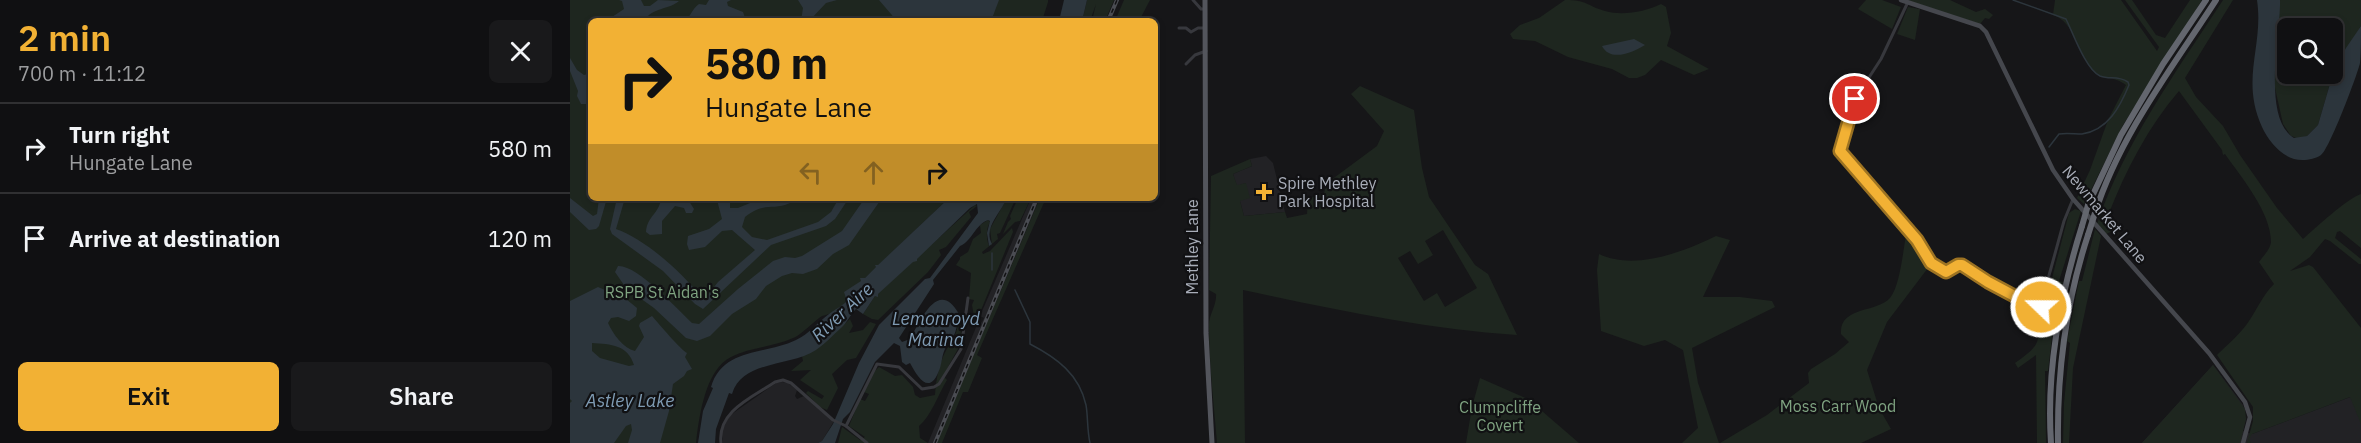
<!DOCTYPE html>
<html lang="en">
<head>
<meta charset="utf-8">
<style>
  body { margin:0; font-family:"IBM Plex Sans",sans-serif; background:#19191b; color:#f1f3f6; height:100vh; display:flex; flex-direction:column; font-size:22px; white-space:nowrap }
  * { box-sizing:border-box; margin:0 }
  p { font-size:20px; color:#9c9d9f }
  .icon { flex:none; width:33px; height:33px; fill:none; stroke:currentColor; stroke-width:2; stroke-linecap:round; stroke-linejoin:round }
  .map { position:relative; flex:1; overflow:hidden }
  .side { display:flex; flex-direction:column; background:#101012; width:570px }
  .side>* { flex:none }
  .guide { position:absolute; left:18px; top:18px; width:570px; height:183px; border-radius:9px; box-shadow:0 3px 9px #0003,0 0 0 2px #303032; background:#f2b134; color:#111; overflow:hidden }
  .tools { position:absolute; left:1707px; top:18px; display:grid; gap:12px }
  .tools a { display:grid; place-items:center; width:66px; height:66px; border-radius:9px; background:#101012; box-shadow:0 3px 9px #0003,0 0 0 2px #303032; font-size:30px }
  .pin { position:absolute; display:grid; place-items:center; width:51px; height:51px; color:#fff; margin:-26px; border:3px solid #fff; border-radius:50%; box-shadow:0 2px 6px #0007 }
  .me { position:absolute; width:66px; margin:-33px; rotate:292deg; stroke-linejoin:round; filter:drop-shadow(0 0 4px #0008) }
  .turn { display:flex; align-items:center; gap:21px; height:126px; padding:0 18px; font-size:27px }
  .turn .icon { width:78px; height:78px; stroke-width:2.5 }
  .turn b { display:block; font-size:42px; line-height:51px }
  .lanes { display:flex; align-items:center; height:57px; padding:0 18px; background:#0003; justify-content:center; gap:30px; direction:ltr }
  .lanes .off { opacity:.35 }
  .round { display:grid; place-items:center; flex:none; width:63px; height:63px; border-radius:9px; background:#19191b }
  .overview { display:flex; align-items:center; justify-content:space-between; height:102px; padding:0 18px }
  h1 { font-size:36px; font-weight:600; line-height:45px; color:#f2b134 }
  .action { display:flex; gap:12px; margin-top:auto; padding:12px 18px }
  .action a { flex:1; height:69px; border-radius:9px; background:#f2b134; color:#111; font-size:24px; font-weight:600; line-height:69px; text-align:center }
  .action a+a { background:#19191b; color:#f1f3f6 }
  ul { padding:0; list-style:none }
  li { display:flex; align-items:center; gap:18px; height:90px; padding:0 18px; border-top:2px solid #303032 }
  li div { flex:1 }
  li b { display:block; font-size:22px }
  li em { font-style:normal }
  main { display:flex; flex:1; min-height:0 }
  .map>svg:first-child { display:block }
  .built { fill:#222225 }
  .green { fill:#1e261f; fill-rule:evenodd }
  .water { fill:#2c353c; fill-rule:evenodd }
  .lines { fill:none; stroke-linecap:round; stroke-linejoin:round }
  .stream { stroke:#2c353c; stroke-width:1.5 }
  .street { stroke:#37383d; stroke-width:3 }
  .secondary { stroke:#45474d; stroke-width:4.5 }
  .primary { stroke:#53555c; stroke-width:5 }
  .highway { stroke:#63666e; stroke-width:6 }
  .rail-casing { stroke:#4a4c52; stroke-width:4 }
  .rail { stroke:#111113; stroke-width:1.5; stroke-dasharray:4.5; stroke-linecap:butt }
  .highway-bridge { stroke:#63666e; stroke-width:6 }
  .route-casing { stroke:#9d7322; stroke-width:15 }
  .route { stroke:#f2b134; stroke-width:10 }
  .poi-dot { fill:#f2b134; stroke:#111113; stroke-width:2 }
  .labels { text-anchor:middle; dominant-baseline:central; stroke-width:4.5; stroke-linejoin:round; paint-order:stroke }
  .poi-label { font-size:16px; fill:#a8adb8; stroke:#111113; text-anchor:start }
  .street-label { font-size:16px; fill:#a8adb8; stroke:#111113 }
  .park-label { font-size:16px; fill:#7fa381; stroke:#111113 }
  .water-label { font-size:18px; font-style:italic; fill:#7f9bb3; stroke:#111113 }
</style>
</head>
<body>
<main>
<section class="side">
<div class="overview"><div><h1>2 min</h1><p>700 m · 11:12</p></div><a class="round"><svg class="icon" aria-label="close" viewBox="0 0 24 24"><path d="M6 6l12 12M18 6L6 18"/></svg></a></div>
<ul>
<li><svg class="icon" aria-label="right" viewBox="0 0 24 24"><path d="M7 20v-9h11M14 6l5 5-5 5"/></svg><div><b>Turn right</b><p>Hungate Lane</p></div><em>580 m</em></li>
<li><svg class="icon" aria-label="arrive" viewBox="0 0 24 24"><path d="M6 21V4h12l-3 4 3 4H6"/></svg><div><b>Arrive at destination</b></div><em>120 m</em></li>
</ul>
<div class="action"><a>Exit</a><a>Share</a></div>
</section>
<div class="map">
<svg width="1791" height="443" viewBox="0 0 1791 443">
  <rect width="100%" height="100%" fill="#161618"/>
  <g class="built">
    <path d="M696 156 703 163 715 212 674 216 670 201 676 183 667 186 663 174 682 166 680 159Z"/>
    <path d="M461 198H470L366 443H358L407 325 412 322 414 318 410 316Z"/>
    <path d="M1643 365 1673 405 1676 419 1673 431 1682 434 1791 393V443H1572Z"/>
    <path d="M212 382 218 383 227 390 225 396 227 399 234 396 264 421 252 441 248 443H153L152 431 159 416 206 383Z"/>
  </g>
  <g class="green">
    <path d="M0 0H478V2L472 21H21V198H379L292 281C283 286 283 294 277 301 272 307 260 315 252 316 244 321 230 336 223 338 204 347 180 347 161 357 135 370 129 417 126 443H0Z"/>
    <path d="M517 0H544L535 21H522L526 4 520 21H512Z"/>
    <path d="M554 0H580L569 21H545Z"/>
    <path d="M995 0C1018 0 1017 6 1035 11 1052 16 1075 12 1091 4L1096 7 1101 33 1097 46 1139 69 1124 75 1091 60 1075 75 1067 78H1059L1042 69 998 57 965 41 943 39 940 34 950 25 969 18Z"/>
    <path d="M1296 0H1312L1331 7 1322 29 1288 9Z"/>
    <path d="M1336 0H1380L1406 12 1415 9 1423 15 1419 19 1415 18 1410 24Z"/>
    <path d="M1485 0H1551L1587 51 1589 47 1555 0H1562L1586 35 1595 38 1620 0H1632L1553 125 1514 204 1507 198 1520 170 1538 120 1556 85C1543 75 1532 81 1522 70 1508 54 1505 22 1483 15Z"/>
    <path d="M1653 0H1663L1615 78 1626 97 1653 126 1670 155 1707 208 1733 239C1744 229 1779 197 1791 194V248L1770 231 1767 232 1765 238 1791 259V264H1789L1760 241 1755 239 1740 257 1720 271 1739 265 1743 267 1791 328V424L1780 397 1682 434 1679 439 1681 443H1677L1683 421V407L1647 355C1657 345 1669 335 1677 324 1687 310 1692 296 1704 284L1689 262C1693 256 1700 250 1701 242 1701 212 1671 177 1655 154L1653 155 1652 150 1609 91C1578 127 1556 170 1539 213L1547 229 1536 234 1527 224C1555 142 1606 72 1653 0Z"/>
    <path d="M1710 0H1791V26L1764 70 1748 125 1737 136 1729 139 1721 136 1713 124 1705 88 1704 75ZM1718 28H1762V74H1718Z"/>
    <path d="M1338 7 1350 9 1345 40 1327 34Z"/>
    <path d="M790 86 844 110 852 168 859 197 905 265 918 274 947 335C854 329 763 309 673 290L675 443H647C644 404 639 365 639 325 639 314 647 305 646 294L639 290 641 176 680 159 682 166 663 174 667 185 676 183 680 198 670 201 674 216 715 212 717 218 737 214 738 199 754 193 757 183 807 146 814 131 781 94ZM873 230 907 288 875 307 867 293 854 301 828 258 840 251 848 264 863 255 855 241Z"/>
    <path d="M437 198H446L430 233 427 234 428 239 412 252 413 254 420 251 442 228 443 232 409 315 404 316 402 305 404 300 399 299 401 273 386 265 390 259V257L398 252 403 239 411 233 410 225 418 220 420 222C416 229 416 238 419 246L422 245 420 229Z"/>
    <path d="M448 198H461L450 221 445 222 433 234 438 222 441 219 440 216Z"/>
    <path d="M470 198H476L407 355 412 358 398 392H393L372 443H366Z"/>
    <path d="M405 205 407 206 399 212 401 217 376 247 369 250 371 255 358 272 308 320 302 319 293 314 305 296Z"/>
    <path d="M1505 209 1511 211 1489 281 1493 282 1483 328 1478 371H1475L1476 443H1467L1466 355 1448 368 1445 363C1473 343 1468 344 1469 310L1474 309 1499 213Z"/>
    <path d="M1525 229 1531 236 1503 368 1499 443H1493L1494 403 1500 343 1497 341 1509 281H1512Z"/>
    <path d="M1337 230 1361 264 1317 322 1297 370 1309 408 1321 429 1291 443H1150L1197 415 1239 383 1238 373 1241 369 1265 354 1279 342 1271 334C1269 306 1307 313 1320 298 1331 284 1333 248 1337 230Z"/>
    <path d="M1146 236 1160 240 1133 297H1170L1202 301 1205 307 1122 348 1128 383 1149 443H1112L1128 428 1113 350 1095 340 1074 346 1031 331 1027 270 1029 254C1065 271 1113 252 1146 236Z"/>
    <path d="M392 312 390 345 373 376 377 380C368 395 361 416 349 426L350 438 358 443H268L272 427 290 440 295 437 279 426 290 399 295 401 299 394 294 392 305 371 309 367 325 376 332 375 343 387 345 395 350 398 365 395C366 378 370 358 380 344L387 343 384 339Z"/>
    <path d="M280 319 283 326 279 333 293 330 300 322 306 324 286 358 277 360 262 374 268 388 257 410 250 407 236 393 238 391 252 399 254 396 230 380 241 370 221 371 233 361 232 356 258 339Z"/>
    <path d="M1643 365 1675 409 1676 419 1670 443H1572Z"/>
    <path d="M910 378 958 399 1009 443H896L902 407Z"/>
  </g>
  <g class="water">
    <path d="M49 0H71L74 6H80L88 0 109 1C99 10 82 7 74 21H24L26 17 39 19 54 9 52 1Z"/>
    <path d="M139 0H161L157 2 158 6 173 12 176 21H115C121 16 122 9 129 4L136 5Z"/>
    <path d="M228 0H267L256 3 239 21H231L233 8Z"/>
    <path d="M309 0H429L421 21H327Z"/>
    <path d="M494 0H517L512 21H489Z"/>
    <path d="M1687 0H1710C1711 33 1691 118 1724 138L1737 136 1748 125 1764 70 1776 48 1791 26C1791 38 1791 52 1790 63 1787 76 1759 150 1751 155 1744 160 1732 161 1724 159 1710 155 1698 140 1692 127 1670 79 1694 46 1687 0Z"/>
    <path d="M1064 39 1075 45C1062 53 1040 62 1032 46Z"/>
    <path d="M0 58 7 70 14 75 21 73V83L16 88 21 97 19 104H11L7 96 8 91 0 71Z"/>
    <path d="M0 198 23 216 27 214 29 198H37L29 226 26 229 19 230 0 212Z"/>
    <path d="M47 198H55L46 229C75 239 113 273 132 298L137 296 148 282 185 250 162 230 152 231 135 247 119 250 117 244 118 236 139 229 152 219 147 200 152 198 160 203V208H168L192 198H220V203C202 211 196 201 175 217L172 227 182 237 197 240 248 222 261 212 269 198H279L265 219 256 226 201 245 133 309 125 304 93 271 42 234 40 229Z"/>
    <path d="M91 198H117L124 209 122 213H116L114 208 105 206 92 221V234L80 235 76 232C77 216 90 213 91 198Z"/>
    <path d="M295 198H312L279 245 263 254 247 269 233 274 222 273 212 276 196 286 186 299 162 314 140 336 127 341 116 338 84 308 56 288 45 272 48 266C68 265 107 309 122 323L129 324 168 289 203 261 215 257 225 258 232 256 272 231Z"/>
    <path d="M379 198H437C430 214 413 228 422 244L419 246 417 233 420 221 418 220C405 225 402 241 390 246L363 280 364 284 329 338 332 342 340 339C350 322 368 277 389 314 388 320 387 327 385 333 382 339 377 343 375 349 372 355 372 362 370 368 360 397 348 378 340 363L336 365 332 362 330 346 324 343 305 362 280 412 273 419 265 443H248L252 441 263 424 289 363 309 325 355 279 360 278 408 213 407 204 400 208 347 259V261L343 262 308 294V297L305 296 293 314 286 309C280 315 277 323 271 328 263 335 255 344 246 350 220 367 172 360 162 394L159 393 146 429 145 443H128L133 411 143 388 141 387C153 347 195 355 226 340 239 334 247 323 259 314 265 309 271 307 277 301L274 292 291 281 290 278H295L306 267 305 265H308Z"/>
    <path d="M28 287 56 299 67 308 66 316 59 321 48 317 41 318 38 323C43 334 53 348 65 351L74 337 69 326 70 323 82 316C88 323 112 351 117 353L115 357 122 369 117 371 114 376 103 384 99 411 90 443H58L62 430 61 424 56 426 44 443H0V403L2 401 0 399V301ZM22 343C41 344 58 345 64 365L59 366 30 358 22 351Z"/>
  </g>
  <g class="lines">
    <g class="stream">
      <path d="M1443 0 1496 19C1503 33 1516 70 1530 76 1540 80 1547 75 1558 82L1559 85C1550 107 1538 130 1512 134 1505 134 1496 133 1489 134L1479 147"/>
      <path d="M422 270V253"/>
      <path d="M445 290 460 322V344C487 358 509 374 516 405 518 416 517 430 520 443"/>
    </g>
    <g class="street">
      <path d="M623 0 631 9H635"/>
      <path d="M1337 4 1311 59 1285 99 1270 151 1347 240 1361 263 1376 272 1388 265H1392L1439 294 1470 308 1494 221 1503 199"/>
      <path d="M609 28H616L621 32 628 28H635"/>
      <path d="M616 64 625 55 636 51"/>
      <path d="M276 426 307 364 329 367 352 389 364 387 369 384 391 349 398 298"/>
      <path d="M151 443C147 411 183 397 205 382L213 380 221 383 263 420 276 426 297 443"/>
    </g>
    <path class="secondary" d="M1331 0 1410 26 1416 32 1483 170 1503 199 1639 353 1675 402 1680 417 1673 443"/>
    <path class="primary" d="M635 0 636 333 642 443"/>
    <g class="highway">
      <path d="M1518 205 1551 135 1593 64 1636 0"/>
      <path d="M1525 213C1550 135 1602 68 1646 0"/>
      <path d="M1481 443C1476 369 1490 296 1512 226"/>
      <path d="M1488 443C1487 373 1496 302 1518 235"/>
    </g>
    <defs>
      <g id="rail">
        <path d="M538 21 547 0"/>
        <path d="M365 443 467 198"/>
      </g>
    </defs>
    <use href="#rail" class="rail-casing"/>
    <use href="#rail" class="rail"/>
    <g class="highway-bridge">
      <path d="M1512 226 1518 205"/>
      <path d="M1518 235 1525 213"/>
    </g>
  </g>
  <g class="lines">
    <defs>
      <path id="route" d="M1285 99 1270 151 1347 240 1361 263 1376 272 1388 265H1392L1418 282 1467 308 1471 307"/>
    </defs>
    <use href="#route" class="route-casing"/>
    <use href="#route" class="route"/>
  </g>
  <path class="poi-dot" d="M691 183h6v6h6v6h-6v6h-6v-6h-6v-6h6z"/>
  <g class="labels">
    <g class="poi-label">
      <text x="708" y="183">Spire Methley<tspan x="708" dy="18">Park Hospital</tspan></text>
    </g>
    <g class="street-label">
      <text transform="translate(1535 214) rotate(50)">Newmarket Lane</text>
      <text transform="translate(622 247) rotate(-90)">Methley Lane</text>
    </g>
    <g class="park-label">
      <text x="92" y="292">RSPB St Aidan's</text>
      <text x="1268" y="406">Moss Carr Wood</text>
      <text x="930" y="407">Clumpcliffe<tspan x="930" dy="18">Covert</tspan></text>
    </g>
    <g class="water-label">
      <text transform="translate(272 312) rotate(-43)">River Aire</text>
      <text x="366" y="318">Lemonroyd<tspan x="366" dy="21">Marina</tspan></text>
      <text x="60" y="400">Astley Lake</text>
    </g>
  </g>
</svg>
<div class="tools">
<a><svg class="icon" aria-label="search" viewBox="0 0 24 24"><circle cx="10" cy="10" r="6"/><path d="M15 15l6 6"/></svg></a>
</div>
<div class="pin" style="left:1285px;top:99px;background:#d93025"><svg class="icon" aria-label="arrive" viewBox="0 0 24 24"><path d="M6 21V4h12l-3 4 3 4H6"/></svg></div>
<svg class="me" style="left:1471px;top:307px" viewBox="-20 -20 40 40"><circle r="17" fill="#f2b134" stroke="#fff" stroke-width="3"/><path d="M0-11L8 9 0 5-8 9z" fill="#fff"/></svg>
<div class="guide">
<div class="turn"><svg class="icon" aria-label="right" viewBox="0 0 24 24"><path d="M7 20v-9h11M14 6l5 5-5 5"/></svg><div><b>580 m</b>Hungate Lane</div></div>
<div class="lanes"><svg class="icon off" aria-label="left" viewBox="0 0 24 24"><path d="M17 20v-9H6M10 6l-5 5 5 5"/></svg><svg class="icon off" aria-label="ahead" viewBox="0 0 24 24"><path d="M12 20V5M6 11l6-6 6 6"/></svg><svg class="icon" aria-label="right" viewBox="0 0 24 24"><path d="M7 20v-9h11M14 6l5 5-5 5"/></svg></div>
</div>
</div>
</main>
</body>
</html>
